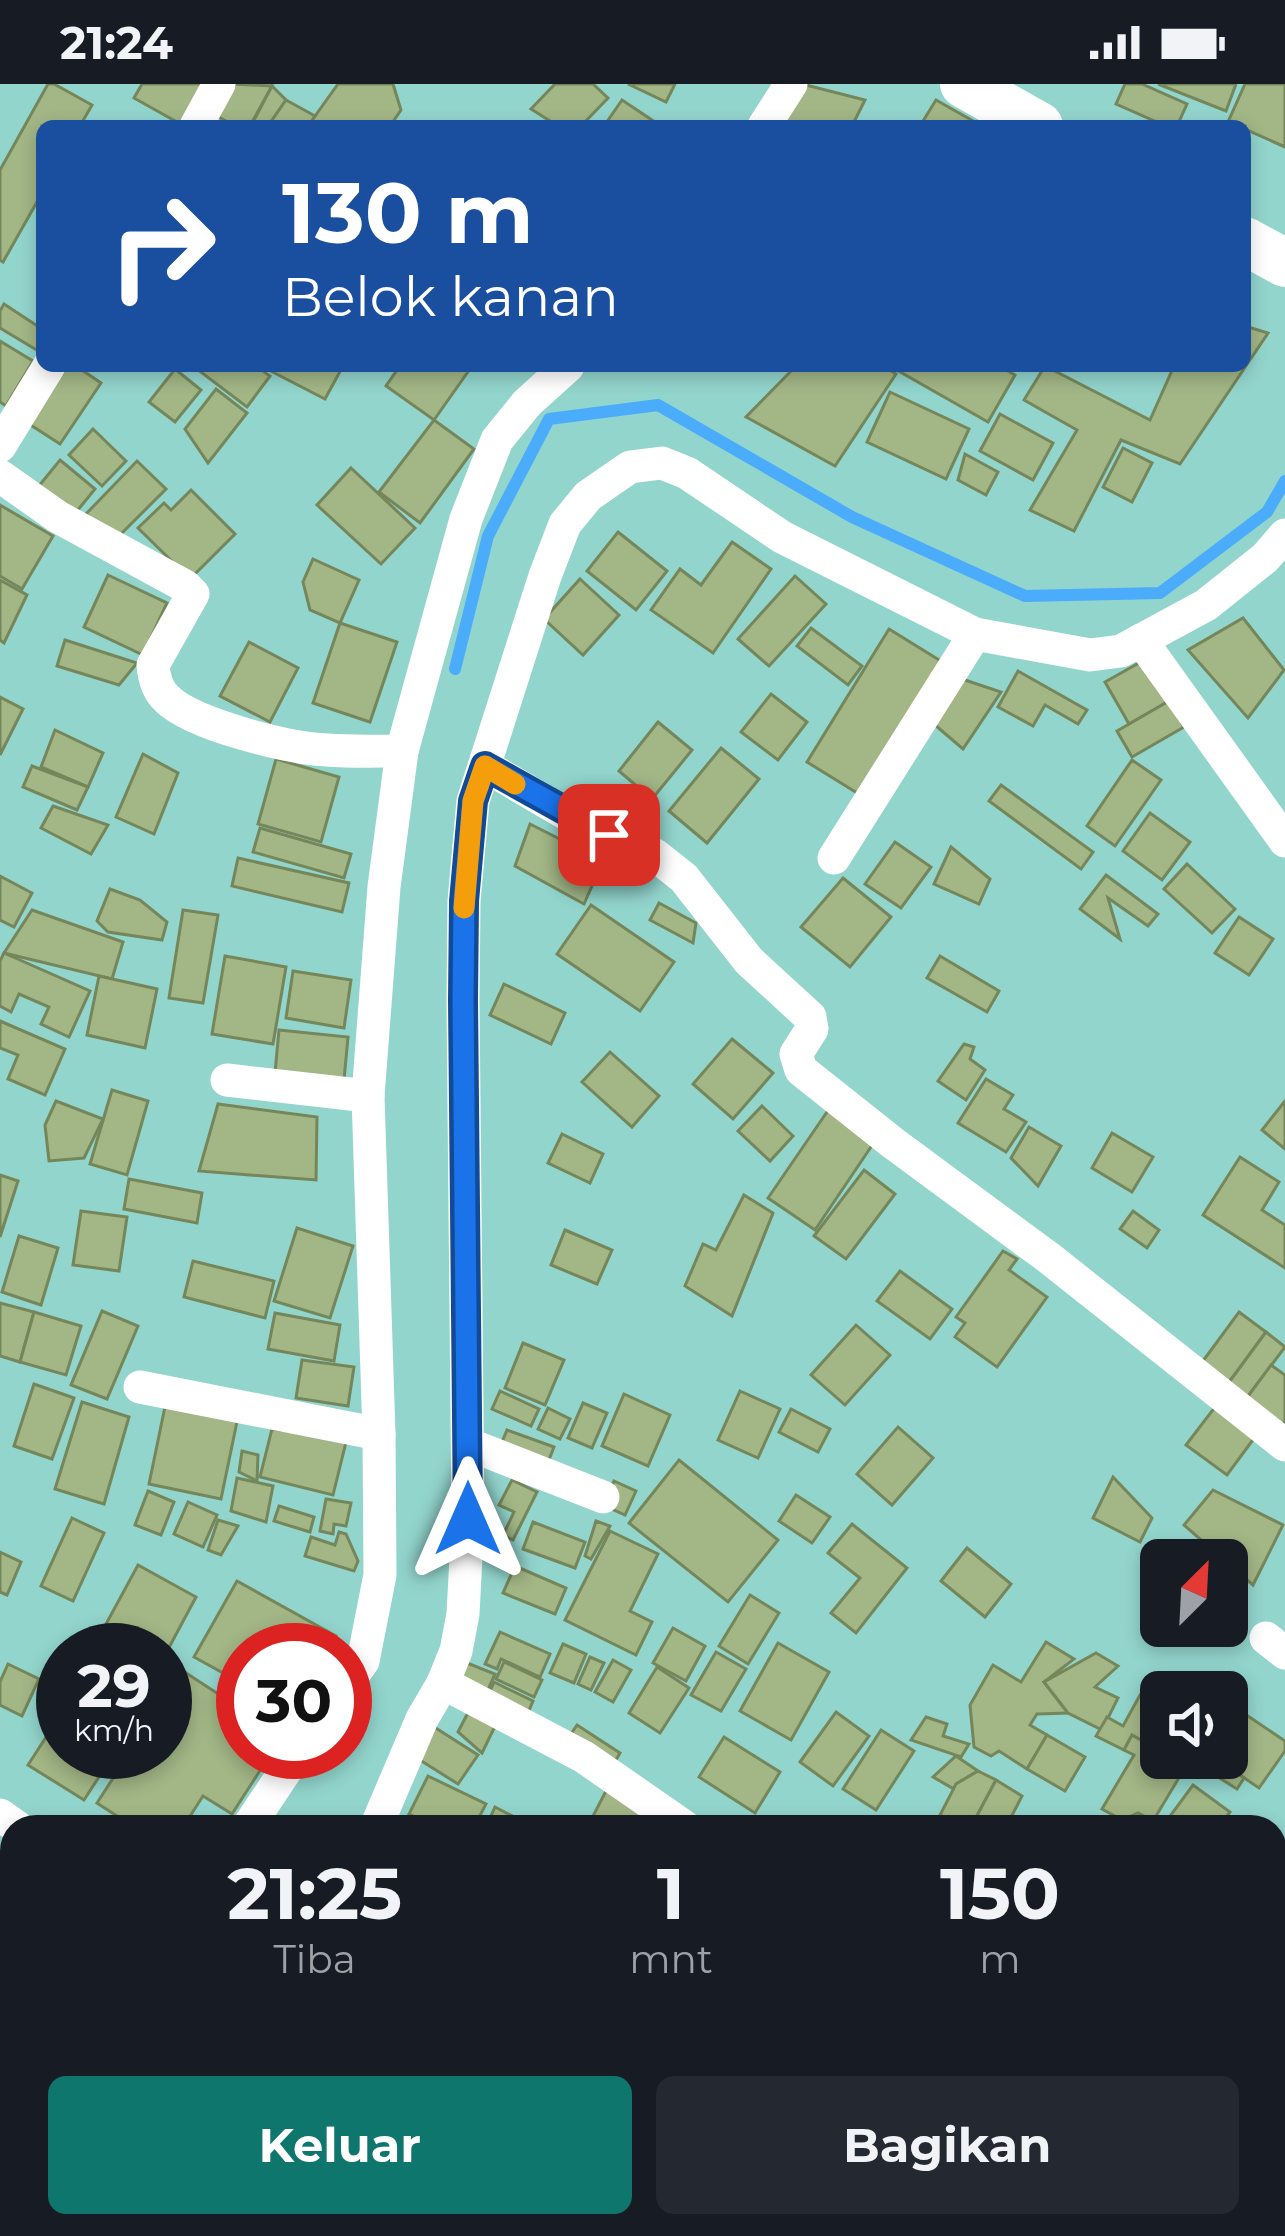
<!DOCTYPE html>
<html lang="id">
<head>
<meta charset="utf-8">
<style>
  body { margin:0; font-family:Montserrat,sans-serif; background:#242831; color:#f1f3f6; height:100vh; display:flex; flex-direction:column; font-size:45px; white-space:nowrap }
  * { box-sizing:border-box; margin:0 }
  p { font-size:39px; color:#9ea1a6 }
  .icon { flex:none; width:66px; height:66px; fill:none; stroke:currentColor; stroke-width:2; stroke-linecap:round; stroke-linejoin:round }
  .map { position:relative; flex:1; overflow:hidden }
  .details { position:absolute; left:0px; top:1731px; width:1287px; height:423px; display:flex; flex-direction:column; background:#171b24; border-radius:36px 36px 0 0; box-shadow:0 6px 18px #0003 }
  .details>* { flex:none }
  .guide { position:absolute; left:36px; top:36px; width:1215px; height:252px; border-radius:18px; box-shadow:0 6px 18px #0003; background:#1a4fa0; color:#fff; overflow:hidden }
  .needle { width:78px; rotate:24deg }
  .fabs { position:absolute; left:1140px; top:1455px; display:grid; gap:24px }
  .fabs a { display:grid; place-items:center; width:108px; height:108px; border-radius:18px; background:#171b24; box-shadow:0 6px 18px #0003; font-size:60px }
  .speed { position:absolute; left:36px; top:1539px; display:flex; gap:24px; font-size:60px; font-weight:700; text-align:center }
  .speed>* { display:grid; place-content:center; width:156px; height:156px; border-radius:50%; background:#171b24; box-shadow:0 6px 18px #0003; line-height:1 }
  .speed small { font-size:30px; font-weight:400 }
  .speed .limit { border:18px solid #d22; background:#fff; color:#111 }
  .pin { position:absolute; display:grid; place-items:center; width:102px; height:102px; color:#fff; margin:-51px; border-radius:24px; box-shadow:0 6px 18px #0006 }
  .me { position:absolute; width:132px; margin:-66px; rotate:0deg; stroke-linejoin:round; filter:drop-shadow(0 0 9px #0008) }
  .turn { display:flex; align-items:center; gap:42px; height:252px; padding:0 48px; font-size:54px }
  .turn .icon { width:156px; height:156px; stroke-width:2.5 }
  .turn b { display:block; font-size:84px; line-height:102px }
  .eta { display:flex; justify-content:space-evenly; align-items:center; height:204px; text-align:center }
  .eta b { font-size:72px; font-weight:700; line-height:84px }
  .action { display:flex; gap:24px; margin-top:auto; padding:24px 48px }
  .action a { flex:1; height:138px; border-radius:18px; background:#0f766e; color:#fff; font-size:48px; font-weight:700; line-height:138px; text-align:center }
  .action a+a { background:#242831; color:#f1f3f6 }
  .status { display:flex; justify-content:space-between; align-items:center; height:84px; padding:0 60px; background:#171b24; direction:ltr }
  .status svg { height:33px; fill:currentColor }
  .map>svg:first-child { display:block }
  .lines { fill:none; stroke-linecap:round; stroke-linejoin:round }
  .stream { stroke:#4aacfa; stroke-width:12 }
  .building { fill:#a2b686; stroke:#75875a; stroke-width:3 }
  .street { stroke:#fff; stroke-width:33 }
  .secondary { stroke:#fff; stroke-width:48 }
  .route-casing { stroke:#114b97; stroke-width:30 }
  .route { stroke:#1a73e8; stroke-width:21 }
  .slow { stroke:#f59e0b; stroke-width:21 }
</style>
</head>
<body>
<div class="status"><b>21:24</b><svg viewBox="0 0 49 12"><path d="M0 12V9h3v3zM5 12V6h3v6zM10 12V3h3v9zM15 12V0h3v12zM26 1h20v11H26zM47 4h2v5h-2z"/></svg></div>
<div class="map">
<svg width="1285" height="2152" viewBox="0 0 1285 2152">
  <rect width="100%" height="100%" fill="#92d5cd"/>
  <g class="lines">
    <path class="stream" d="M455 585 488 452 549 335 658 321 852 433 1025 512 1160 509 1267 428 1285 397"/>
  </g>
  <g class="building">
    <path d="M48 0H54L92 21 80 42H42V109L3 178 0 176V86Z"/>
    <path d="M142 0H204L184 42 134 14Z"/>
    <path d="M232 0 272 2 250 42H235L215 31Z"/>
    <path d="M338 0H393L401 26 390 42H308Z"/>
    <path d="M555 0H593L608 14 581 42H558L531 25Z"/>
    <path d="M628 0H675L666 18Z"/>
    <path d="M1125 0H1142L1187 20 1177 42H1166L1116 20Z"/>
    <path d="M1158 0H1236L1226 27Z"/>
    <path d="M1245 0H1285V63L1245 45V42L1228 38Z"/>
    <path d="M806 1 865 16 852 42H780Z"/>
    <path d="M272 2 286 16 268 42H251Z"/>
    <path d="M286 16 315 32 308 42H268Z"/>
    <path d="M622 16 655 38 653 42H604Z"/>
    <path d="M936 16 982 42H920Z"/>
    <path d="M4 220 42 245 40 268 0 244V227Z"/>
    <path d="M1245 242 1268 249 1180 380 1121 356 1074 447 1030 426 1077 346 1024 316 1045 282 1150 336 1174 282H1245Z"/>
    <path d="M0 257 33 277 6 322 0 318Z"/>
    <path d="M64 282H76L101 299 60 360 26 338Z"/>
    <path d="M193 282H256L270 292 247 323Z"/>
    <path d="M261 282H343L325 315Z"/>
    <path d="M400 282H472L434 336 386 302Z"/>
    <path d="M796 282H883L896 290 835 382 746 333Z"/>
    <path d="M897 282H999L1015 291 988 338 895 285Z"/>
    <path d="M175 285 201 306 175 338 149 318Z"/>
    <path d="M216 305 247 329 208 379 185 345Z"/>
    <path d="M890 308 969 345 946 395 867 358Z"/>
    <path d="M1000 330 1053 359 1033 396 980 367Z"/>
    <path d="M434 336 474 365 420 439 379 408Z"/>
    <path d="M93 345 126 377 102 402 69 371Z"/>
    <path d="M1123 364 1152 379 1132 418 1103 403Z"/>
    <path d="M965 370 998 388 986 411 958 396Z"/>
    <path d="M60 376 95 405 73 432 38 403Z"/>
    <path d="M137 377 166 405 114 457 86 430Z"/>
    <path d="M351 384 415 444 381 480 317 421Z"/>
    <path d="M191 406 235 450 190 495 138 444 164 419 171 426Z"/>
    <path d="M0 421 53 452 22 505 0 492Z"/>
    <path d="M618 448 667 487 636 526 587 487Z"/>
    <path d="M732 458 771 485 713 569 651 526 680 485 701 501Z"/>
    <path d="M313 475 359 496 340 539 310 526 303 498Z"/>
    <path d="M108 491 167 519 143 571 84 543Z"/>
    <path d="M795 492 826 520 769 582 738 555Z"/>
    <path d="M580 495 619 531 583 571 544 535Z"/>
    <path d="M0 496 27 511 4 559 0 556Z"/>
    <path d="M1243 534 1284 586 1248 634 1188 566Z"/>
    <path d="M340 539 397 558 370 638 313 619Z"/>
    <path d="M811 544 862 582 848 601 797 562Z"/>
    <path d="M889 545 944 579 862 712 807 678Z"/>
    <path d="M65 556 137 579 119 601 57 582Z"/>
    <path d="M249 558 298 584 270 638 220 612Z"/>
    <path d="M1146 575 1169 617 1129 640 1105 598Z"/>
    <path d="M1018 587 1087 626 1078 640 1045 621 1033 642 998 623Z"/>
    <path d="M962 595 1001 608 963 665 928 635Z"/>
    <path d="M771 610 807 638 778 676 741 648Z"/>
    <path d="M0 613 23 625 0 671Z"/>
    <path d="M1169 617 1184 643 1132 673 1117 647Z"/>
    <path d="M658 638 692 666 652 715 619 687Z"/>
    <path d="M55 646 103 669 88 703 41 683Z"/>
    <path d="M721 664 759 695 707 759 669 727Z"/>
    <path d="M143 670 178 689 154 750 116 733Z"/>
    <path d="M276 675 339 693 321 758 258 740Z"/>
    <path d="M1132 676 1161 696 1115 762 1087 742Z"/>
    <path d="M32 682 88 703 77 726 23 703Z"/>
    <path d="M1001 701 1093 768 1081 785 989 717Z"/>
    <path d="M53 722 108 741 91 770 41 744Z"/>
    <path d="M1150 729 1190 758 1162 796 1123 767Z"/>
    <path d="M530 740 603 777 584 820 515 782Z"/>
    <path d="M260 744 351 770 344 794 253 768Z"/>
    <path d="M895 758 931 783 901 824 865 800Z"/>
    <path d="M951 763 990 795 979 820 934 800Z"/>
    <path d="M238 774 349 799 342 828 232 802Z"/>
    <path d="M1187 780 1235 825 1212 849 1164 805Z"/>
    <path d="M1106 791 1158 830 1148 842 1108 814 1120 855 1080 825Z"/>
    <path d="M0 792 32 809 14 843 0 836Z"/>
    <path d="M843 794 891 833 850 883 801 843Z"/>
    <path d="M110 805 140 816 167 838 162 856 108 848 97 837Z"/>
    <path d="M659 819 696 839 693 859 650 836Z"/>
    <path d="M591 821 674 878 640 927 557 870Z"/>
    <path d="M32 826 123 858 112 895 4 869Z"/>
    <path d="M183 826 218 831 203 919 169 914Z"/>
    <path d="M1239 833 1273 855 1249 891 1215 869Z"/>
    <path d="M4 869 90 907 69 953 41 940 49 923 19 910 11 928 0 922V877Z"/>
    <path d="M225 872 286 883 273 960 212 950Z"/>
    <path d="M940 872 999 907 987 928 927 894Z"/>
    <path d="M293 887 351 896 344 944 286 934Z"/>
    <path d="M99 892 157 905 145 964 87 951Z"/>
    <path d="M504 900 565 929 551 960 490 931Z"/>
    <path d="M0 937 65 965 45 1011 8 995 18 971 0 964Z"/>
    <path d="M279 946 348 953 344 996 275 989Z"/>
    <path d="M732 955 773 989 733 1035 693 1000Z"/>
    <path d="M964 960 974 963 970 975 985 986 966 1016 938 997Z"/>
    <path d="M610 968 659 1012 632 1043 582 998Z"/>
    <path d="M986 995 1013 1011 1004 1025 1026 1038 1006 1068 958 1039Z"/>
    <path d="M112 1006 148 1017 127 1091 90 1080Z"/>
    <path d="M56 1017 103 1035 84 1074 49 1077 45 1041Z"/>
    <path d="M1285 1017V1065L1262 1046Z"/>
    <path d="M218 1020 317 1033 316 1096 199 1087Z"/>
    <path d="M762 1022 793 1052 770 1077 738 1047Z"/>
    <path d="M829 1025 875 1057 815 1146 768 1114Z"/>
    <path d="M1029 1043 1061 1062 1038 1102 1011 1074Z"/>
    <path d="M1112 1049 1153 1073 1132 1108 1092 1084Z"/>
    <path d="M562 1050 603 1070 590 1099 548 1079Z"/>
    <path d="M1240 1073 1279 1098 1262 1126 1285 1141V1184L1203 1131Z"/>
    <path d="M864 1086 895 1110 846 1175 814 1152Z"/>
    <path d="M0 1091 18 1097 0 1153Z"/>
    <path d="M129 1095 202 1109 197 1139 124 1125Z"/>
    <path d="M744 1111 773 1129 732 1232 685 1202 703 1160 716 1166Z"/>
    <path d="M81 1127 127 1133 119 1187 73 1181Z"/>
    <path d="M1133 1127 1159 1146 1147 1164 1120 1145Z"/>
    <path d="M297 1144 353 1162 330 1234 274 1217Z"/>
    <path d="M565 1146 612 1166 597 1200 551 1181Z"/>
    <path d="M19 1152 58 1164 41 1221 2 1208Z"/>
    <path d="M1003 1167 1017 1175 1009 1186 1047 1213 997 1283 955 1253 965 1239 956 1233Z"/>
    <path d="M193 1177 274 1197 265 1234 184 1213Z"/>
    <path d="M900 1187 952 1225 930 1255 877 1217Z"/>
    <path d="M0 1219 34 1228 20 1278 0 1272Z"/>
    <path d="M102 1227 138 1242 107 1315 71 1301Z"/>
    <path d="M34 1228 81 1242 66 1291 20 1278Z"/>
    <path d="M1239 1228 1266 1248 1227 1301 1200 1281Z"/>
    <path d="M275 1229 340 1241 334 1277 268 1265Z"/>
    <path d="M856 1241 890 1271 845 1321 811 1291Z"/>
    <path d="M1266 1248 1285 1263 1246 1315 1227 1301Z"/>
    <path d="M523 1259 564 1276 545 1321 505 1304Z"/>
    <path d="M302 1276 354 1283 348 1322 296 1314Z"/>
    <path d="M1271 1281 1285 1291V1337L1282 1341 1246 1315Z"/>
    <path d="M34 1300 74 1314 52 1375 14 1362Z"/>
    <path d="M500 1307 539 1325 531 1342 492 1325Z"/>
    <path d="M740 1307 780 1325 758 1374 718 1356Z"/>
    <path d="M624 1310 670 1331 648 1382 602 1362Z"/>
    <path d="M167 1313 239 1328 221 1415 149 1400Z"/>
    <path d="M82 1318 129 1333 104 1420 55 1405Z"/>
    <path d="M583 1319 607 1329 592 1364 568 1354Z"/>
    <path d="M1215 1323 1255 1353 1227 1391 1186 1361Z"/>
    <path d="M548 1324 570 1335 560 1355 538 1345Z"/>
    <path d="M791 1325 830 1345 818 1368 779 1348Z"/>
    <path d="M898 1343 933 1374 892 1421 857 1390Z"/>
    <path d="M272 1345 347 1354 333 1411 260 1393Z"/>
    <path d="M507 1346 554 1363 545 1386 498 1368Z"/>
    <path d="M242 1367 258 1371 257 1397 239 1388Z"/>
    <path d="M679 1376 778 1456 728 1518 629 1439Z"/>
    <path d="M1113 1393 1152 1434 1140 1458 1093 1434Z"/>
    <path d="M237 1394 273 1402 266 1438 231 1427Z"/>
    <path d="M512 1396 537 1408 513 1456 503 1451 514 1428 499 1421Z"/>
    <path d="M614 1397 636 1407 625 1431 603 1421Z"/>
    <path d="M1213 1406 1283 1441 1253 1501 1184 1441Z"/>
    <path d="M148 1407 174 1418 161 1451 135 1441Z"/>
    <path d="M796 1411 830 1433 812 1459 779 1437Z"/>
    <path d="M326 1415 351 1419 346 1442 334 1440 333 1450 320 1447Z"/>
    <path d="M188 1418 217 1431 203 1463 174 1450Z"/>
    <path d="M279 1422 314 1433 310 1448 274 1437Z"/>
    <path d="M72 1434 104 1449 73 1517 41 1502Z"/>
    <path d="M218 1436 238 1442 221 1471 208 1466Z"/>
    <path d="M596 1437 610 1442 591 1475 585 1472Z"/>
    <path d="M533 1438 585 1458 575 1484 523 1465Z"/>
    <path d="M852 1440 907 1484 856 1549 831 1529 860 1494 828 1469Z"/>
    <path d="M610 1447 658 1470 630 1527 652 1538 636 1571 565 1536Z"/>
    <path d="M339 1448 346 1450 358 1477 354 1487 305 1472 311 1453 335 1461Z"/>
    <path d="M967 1464 1011 1500 985 1533 941 1497Z"/>
    <path d="M0 1468 21 1478 7 1511 0 1508Z"/>
    <path d="M138 1481 196 1513 165 1571V1566H122L99 1553Z"/>
    <path d="M515 1482 566 1504 555 1530 503 1509Z"/>
    <path d="M237 1497 336 1552 328 1566H243V1600L194 1573Z"/>
    <path d="M750 1511 779 1529 748 1580 719 1562Z"/>
    <path d="M673 1544 705 1562 686 1597 653 1579Z"/>
    <path d="M500 1548 550 1570 540 1593 501 1575 497 1585 485 1580Z"/>
    <path d="M1046 1558 1074 1575 1044 1598 1068 1629 1037 1630 1030 1641 1047 1651 1027 1685 999 1667 991 1672 974 1663 970 1621 993 1581 1021 1598Z"/>
    <path d="M778 1559 829 1588 791 1656 740 1627Z"/>
    <path d="M563 1560 586 1570 574 1599 550 1589Z"/>
    <path d="M716 1568 746 1585 721 1627 691 1611Z"/>
    <path d="M1096 1569 1118 1582 1095 1603 1118 1614 1102 1646 1068 1629 1044 1598Z"/>
    <path d="M590 1573 604 1579 591 1606 578 1600Z"/>
    <path d="M613 1576 631 1586 613 1618 595 1608Z"/>
    <path d="M462 1577 495 1590 486 1610 455 1598Z"/>
    <path d="M504 1578 542 1596 534 1613 496 1595Z"/>
    <path d="M8 1580 39 1595 22 1632 0 1621V1598Z"/>
    <path d="M657 1583 689 1604 660 1649 629 1629Z"/>
    <path d="M183 1587 243 1626V1668H272L232 1730 203 1712 183 1743H134L97 1719 130 1668H165V1614Z"/>
    <path d="M494 1598 533 1617 526 1634 485 1618Z"/>
    <path d="M1140 1611 1160 1622 1141 1656 1132 1651 1124 1666 1096 1652 1107 1633 1123 1642Z"/>
    <path d="M473 1619 500 1632 482 1669 458 1648Z"/>
    <path d="M1233 1622 1285 1657V1667L1259 1704 1215 1674H1227V1632Z"/>
    <path d="M63 1627V1668H115L84 1716 28 1681Z"/>
    <path d="M836 1628 869 1652 833 1702 800 1678Z"/>
    <path d="M926 1633 947 1640 943 1652 969 1660 961 1673 911 1656Z"/>
    <path d="M431 1641 478 1671 458 1700 412 1671Z"/>
    <path d="M577 1641 620 1669 609 1688 565 1659Z"/>
    <path d="M881 1646 914 1667 876 1726 843 1705Z"/>
    <path d="M1047 1651 1085 1673 1065 1707 1027 1685Z"/>
    <path d="M1132 1651 1161 1668V1674H1172L1186 1682 1153 1737 1138 1729 1122 1736 1102 1725 1134 1671 1124 1666Z"/>
    <path d="M724 1653 780 1688 755 1729 699 1693Z"/>
    <path d="M956 1672 978 1687 956 1700 954 1705 933 1693Z"/>
    <path d="M1172 1674H1215L1244 1694 1237 1705 1199 1681 1193 1691 1186 1682Z"/>
    <path d="M978 1687 996 1696 971 1743H964L940 1731 956 1700Z"/>
    <path d="M428 1692 486 1720 474 1743H436L409 1730Z"/>
    <path d="M996 1696 1022 1712 1006 1743H971Z"/>
    <path d="M1193 1701 1230 1728 1219 1743H1162Z"/>
    <path d="M608 1703 659 1730 652 1743H609L592 1734Z"/>
    <path d="M495 1723 518 1735 514 1743H486Z"/>
    <path d="M12 1812V1918L0 1931V1825Z"/>
    <path d="M1275 1914 1285 1920V2004L1275 1998Z"/>
    <path d="M12 1946V2000L0 1991V1961Z"/>
    <path d="M1275 2007 1285 2013V2051L1275 2045Z"/>
    <path d="M11 2070 12 2142H107L121 2152H0V2085Z"/>
    <path d="M367 2142 374 2147 370 2152H323L310 2143Z"/>
    <path d="M733 2142H780L774 2152H748Z"/>
    <path d="M796 2142H847L864 2151 790 2152Z"/>
    <path d="M1099 2142H1201L1196 2152H1094Z"/>
  </g>
  <g class="lines">
    <g class="street">
      <path d="M196 42 219 0"/>
      <path d="M764 42 791 0"/>
      <path d="M0 362 49 282"/>
      <path d="M0 392 58 433 185 502 193 510 153 581C154 594 157 606 167 615 194 641 288 664 327 666 352 668 377 667 402 667"/>
      <path d="M1141 556 1285 757"/>
      <path d="M485 682 565 729 655 771 684 794 749 877 810 933 812 945 796 970 801 986 893 1059 1049 1174 1285 1361"/>
      <path d="M834 774 975 550"/>
      <path d="M227 996 368 1012"/>
      <path d="M140 1303 379 1350"/>
      <path d="M468 1360 603 1413"/>
      <path d="M1266 1554 1285 1569"/>
      <path d="M443 1599 584 1673 685 1743"/>
      <path d="M345 1602 363 1577 380 1491 379 1350 368 1012 384 803 402 667 466 435 497 356 527 319 568 282"/>
      <path d="M0 1731 17 1743"/>
      <path d="M248 1743 298 1668"/>
      <path d="M376 1743 422 1635 443 1599 456 1567 463 1530 468 1435 463 916 464 817 473 717 545 492 565 440 588 412 630 383 662 379 687 389 782 453 975 550 1090 571 1121 567 1206 521 1265 474 1285 451"/>
      <path d="M575 2142 586 2152"/>
      <path d="M156 2152 162 2142"/>
      <path d="M660 2152 667 2142"/>
    </g>
    <g class="secondary">
      <path d="M964 0 1039 42"/>
      <path d="M1245 157 1285 179"/>
    </g>
  </g>
  <g class="lines">
    <defs>
      <path id="route" d="M468 1435 463 916 464 817 473 717 485 682 609 751"/>
    </defs>
    <use href="#route" class="route-casing"/>
    <use href="#route" class="route"/>
    <path class="slow" d="M464 824 473 717 485 682 515 700"/>
  </g>
</svg>
<div class="fabs">
<a><svg class="needle" viewBox="-14 -14 28 28"><path d="M0-13l5 13h-10z" fill="#e53935"/><path d="M0 13l5-13h-10z" fill="#9ea1a6"/></svg></a>
<a><svg class="icon" aria-label="sound" viewBox="0 0 24 24"><path d="M4 9h4l5-4v14l-5-4H4zM17 9q2 3 0 6"/></svg></a>
</div>
<div class="speed"><div>29<small>km/h</small></div><div class="limit">30</div></div>
<div class="pin" style="left:609px;top:751px;background:#d93025"><svg class="icon" aria-label="arrive" viewBox="0 0 24 24"><path d="M6 21V4h12l-3 4 3 4H6"/></svg></div>
<svg class="me" style="left:468px;top:1435px" viewBox="-20 -20 40 40"><path d="M0-17L14 15 0 8-14 15z" fill="#1a73e8" stroke="#fff" stroke-width="4"/></svg>
<div class="guide">
<div class="turn"><svg class="icon" aria-label="right" viewBox="0 0 24 24"><path d="M7 20v-9h11M14 6l5 5-5 5"/></svg><div><b>130 m</b>Belok kanan</div></div>
</div>
<section class="details">
<div class="eta">
<div><b>21:25</b><p>Tiba</p></div>
<div><b>1</b><p>mnt</p></div>
<div><b>150</b><p>m</p></div>
</div>
<div class="action"><a>Keluar</a><a>Bagikan</a></div>
</section>
</div>
</body>
</html>
